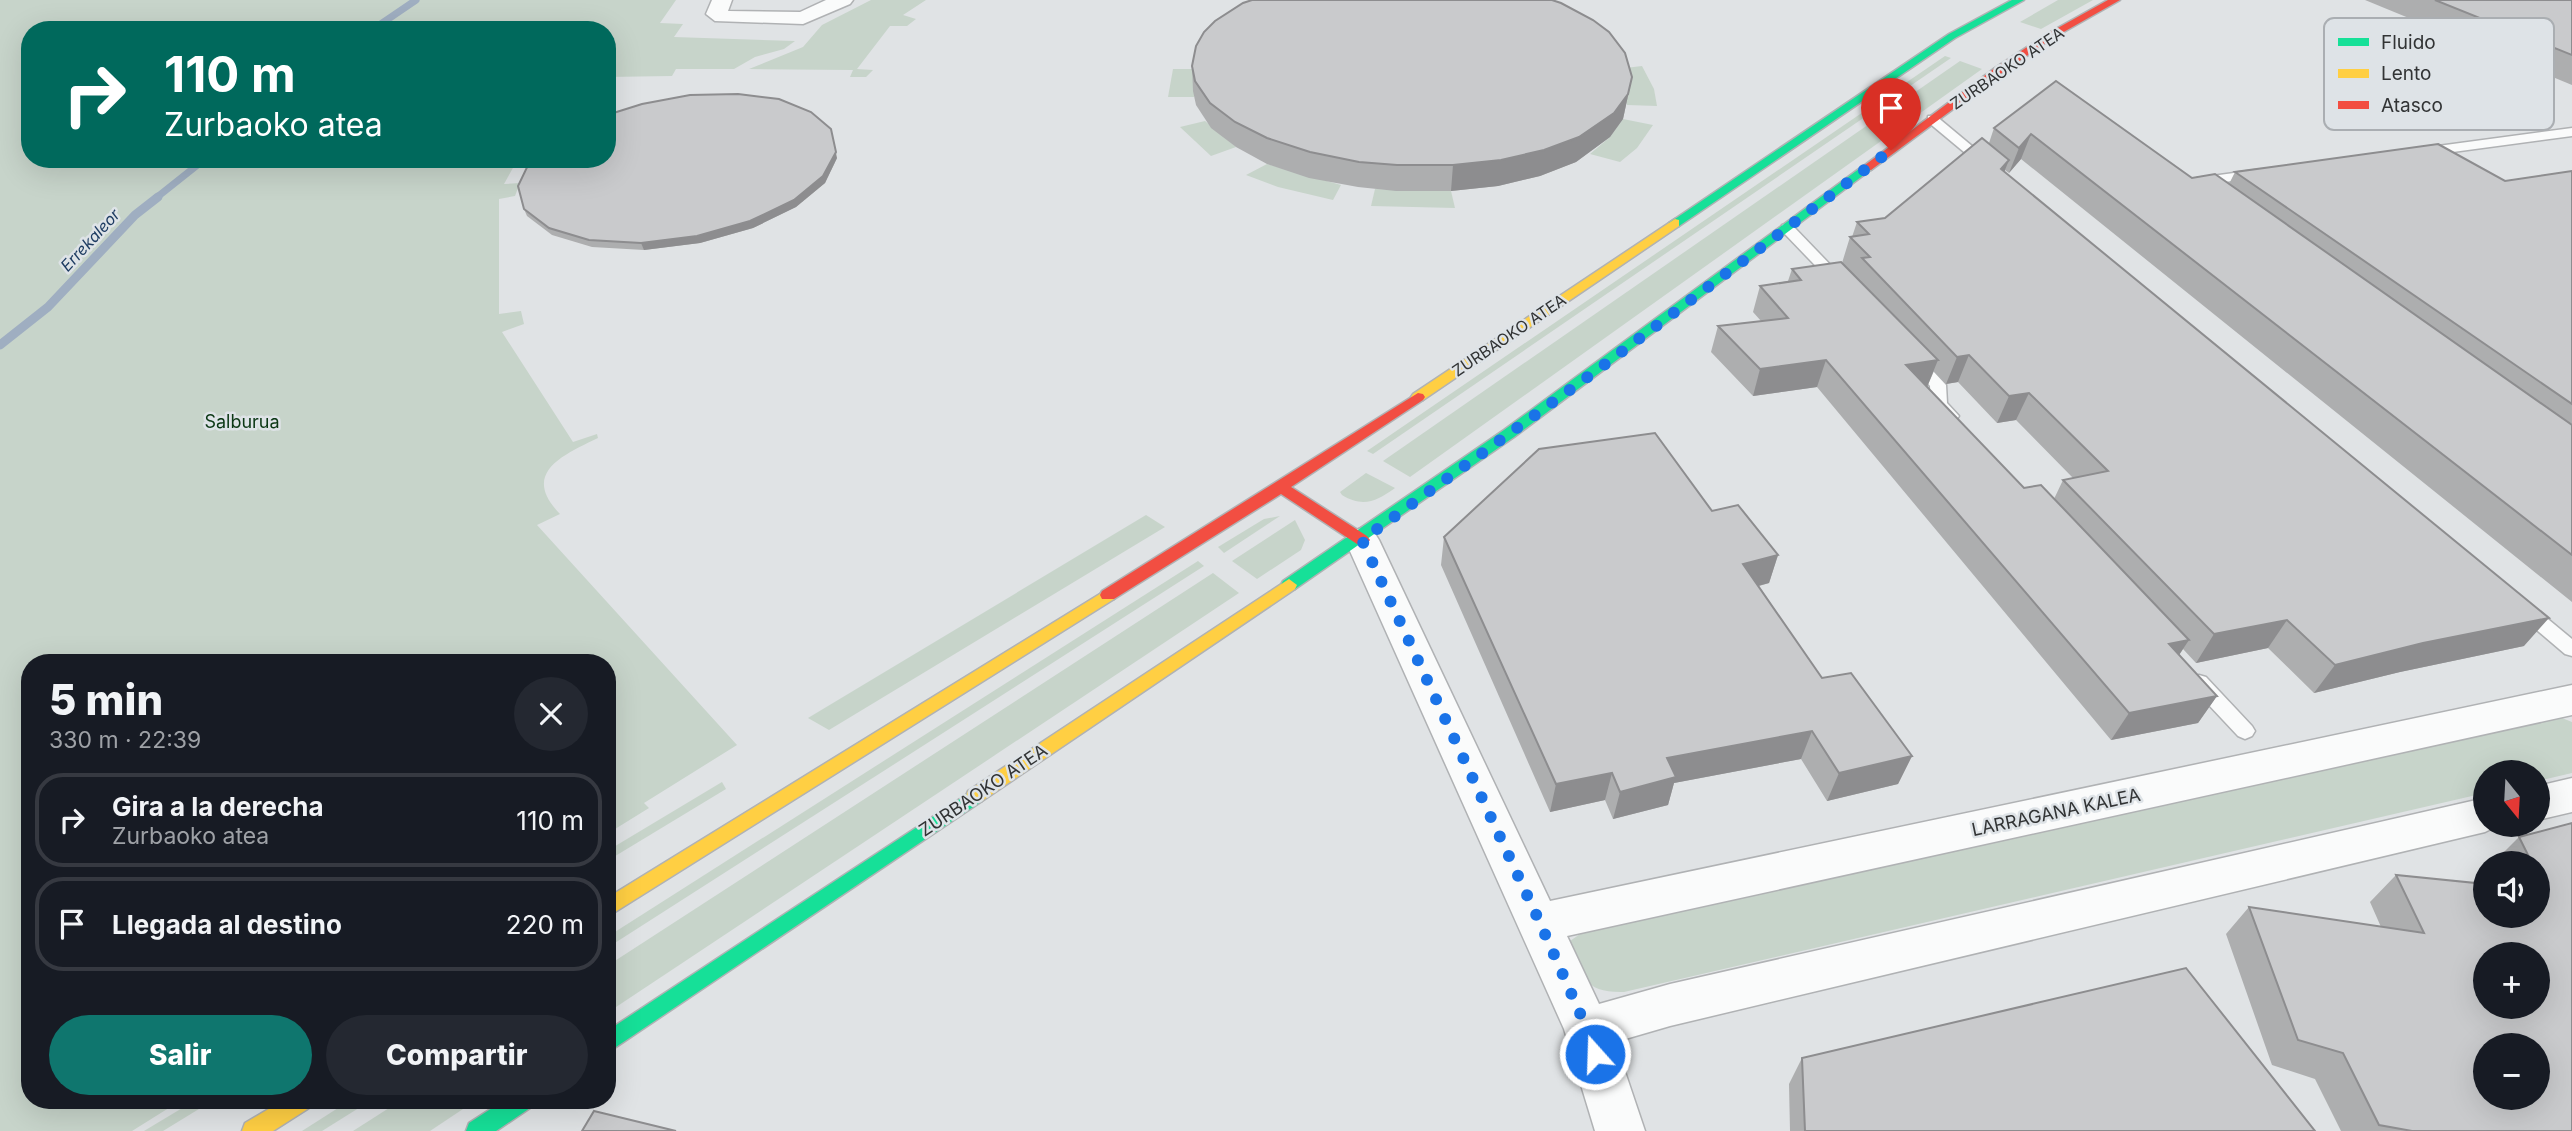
<!DOCTYPE html>
<html lang="es">
<head>
<meta charset="utf-8">
<style>
  body { margin:0; font-family:Inter,sans-serif; background:#242831; color:#f1f3f6; height:100vh; display:flex; flex-direction:column; font-size:26px; white-space:nowrap }
  * { box-sizing:border-box; margin:0 }
  p { font-size:23px; color:#9ea1a6 }
  .icon { flex:none; width:38px; height:38px; fill:none; stroke:currentColor; stroke-width:2; stroke-linecap:round; stroke-linejoin:round }
  .map { position:relative; flex:1; overflow:hidden }
  .panel { position:absolute; left:21px; top:654px; width:595px; height:455px; display:flex; flex-direction:column; background:#171b24; border-radius:28px; box-shadow:0 7px 28px #0002 }
  .panel>* { flex:none }
  .banner { position:absolute; left:21px; top:21px; width:595px; height:147px; border-radius:28px; box-shadow:0 7px 28px #0002; background:#00695c; color:#fff; overflow:hidden }
  .needle { width:46px; rotate:162deg }
  .tools { position:absolute; left:2473px; top:760px; display:grid; gap:14px }
  .tools a { display:grid; place-items:center; width:77px; height:77px; border-radius:50%; background:#171b24; box-shadow:0 7px 28px #0002; font-size:35px }
  .pin { position:absolute; display:grid; place-items:center; width:60px; height:60px; color:#fff; margin:-72px -30px; border-radius:50% 50% 50% 0; rotate:-45deg; box-shadow:0 0 7px #0007 }
  .pin .icon { rotate:45deg }
  .me { position:absolute; width:77px; margin:-38px; rotate:340deg; stroke-linejoin:round; filter:drop-shadow(0 0 5px #0008) }
  .turn { display:flex; align-items:center; gap:24px; height:147px; padding:0 28px; font-size:32px }
  .turn .icon { width:91px; height:91px; stroke-width:2.5 }
  .turn b { display:block; font-size:49px; line-height:60px }
  .round { display:grid; place-items:center; flex:none; width:74px; height:74px; border-radius:37px; background:#242831 }
  .summary { display:flex; align-items:center; justify-content:space-between; height:119px; padding:0 28px }
  h1 { font-size:42px; font-weight:800; line-height:52px }
  .cta { display:flex; gap:14px; margin-top:auto; padding:14px 28px }
  .cta a { flex:1; height:80px; border-radius:42px; background:#0f766e; color:#fff; font-size:28px; font-weight:800; line-height:80px; text-align:center }
  .cta a+a { background:#242831; color:#f1f3f6 }
  ul { padding:0; list-style:none }
  li { display:flex; align-items:center; gap:21px; height:94px; margin:0 14px 10px; padding:0 14px; border:4px solid #363941; border-radius:28px }
  li div { flex:1 }
  li b { display:block; font-size:26px }
  li em { font-style:normal }
  .map>svg:first-child { display:block }
  .green { fill:#c7d4ca }
  .lines { fill:none; stroke-linecap:round; stroke-linejoin:round }
  .stream-far1 { stroke:#9faec1; stroke-width:7 }
  .stream { stroke:#9faec1; stroke-width:9 }
  .lane-casing { stroke:#b0b2b4; stroke-width:3 }
  .street-casing { stroke:#b0b2b4; stroke-width:3 }
  .fast-casing { stroke:#b0b2b4; stroke-width:3 }
  .slow-casing { stroke:#b0b2b4; stroke-width:3 }
  .jam-casing { stroke:#b0b2b4; stroke-width:3 }
  .lane { fill:#fafbfb; fill-rule:evenodd }
  .street { fill:#fafbfb; fill-rule:evenodd }
  .fast { fill:#16e098; fill-rule:evenodd }
  .slow { fill:#ffcf43; fill-rule:evenodd }
  .jam { fill:#f24e42; fill-rule:evenodd }
  .wall { fill:#adaeaf; fill-rule:evenodd }
  .shaded-wall { fill:#8d8d8f }
  .building { fill:#c9cacc; stroke:#8d8d8f; stroke-width:2; fill-rule:evenodd }
  .route { stroke:#1a73e8; stroke-width:12; stroke-dasharray:0 21.6 }
  .labels { text-anchor:middle; dominant-baseline:central; stroke-width:5; stroke-linejoin:round; paint-order:stroke }
  .far-street-label { font-size:16px; fill:#323435; stroke:#dee3e7 }
  .far-water-label { font-size:16px; font-style:italic; fill:#1e3c62; stroke:#dee3e7 }
  .park-label { font-size:18px; fill:#0c3815; stroke:#dee3e7 }
  .street-label { font-size:18px; fill:#323435; stroke:#dee3e7 }
  .key { fill:#dee3e7; stroke:#aaaeb2; stroke-width:2 }
  .key-label { font-size:19px; fill:#323435 }
</style>
</head>
<body>
<div class="map">
<svg width="2572" height="1131" viewBox="0 0 2572 1131">
  <rect width="100%" height="100%" fill="#e0e3e5"/>
  <g class="green">
    <path d="M0 0H676L660 23 683 24 674 37 795 41 784 49 755 57 734 69H676L672 76 607 77V30H30V159H518L504 184 520 183 515 196 499 199V314L521 311 524 324 502 332 573 442 597 434 598 438C563 455 520 473 560 514L537 525 737 745 644 803 649 808 607 834V663H30V1101H180L132 1131H0Z"/>
    <path d="M871 0H926L903 15 916 19 907 26H890L857 69 873 70 866 77H850L853 70 749 69 803 47 822 25Z"/>
    <path d="M2058 0H2093L2041 29 2020 22Z"/>
    <path d="M1945 56 1951 58 1373 454 1367 451Z"/>
    <path d="M1960 61 1982 69 1410 477 1383 461Z"/>
    <path d="M1642 66 1654 89 1657 106 1627 105 1617 69Z"/>
    <path d="M1173 69H1197L1194 97H1168Z"/>
    <path d="M1623 119 1653 125 1637 148 1620 162 1590 154 1610 137Z"/>
    <path d="M1205 121 1236 147 1211 156 1180 127Z"/>
    <path d="M1267 164 1341 185 1333 200 1278 187 1246 175Z"/>
    <path d="M1375 189 1451 191 1455 208 1371 206Z"/>
    <path d="M1366 473 1395 488C1377 501 1363 508 1342 495L1340 492Z"/>
    <path d="M1146 515 1165 527 829 730 808 718Z"/>
    <path d="M1280 516 1224 553 1218 547 1264 519Z"/>
    <path d="M1295 520 1305 540 1301 550 1257 579 1232 561Z"/>
    <path d="M1198 561 1204 566 607 948V937Z"/>
    <path d="M1213 573 1239 593 607 1013V966Z"/>
    <path d="M2562 718 2572 722V773L2538 781V772H2485V793L1624 992C1584 993 1582 976 1567 943L1586 930 2544 719Z"/>
    <path d="M722 782 726 789 607 861V851Z"/>
    <path d="M194 1101H212L163 1131H144Z"/>
    <path d="M349 1101H370L322 1131H302Z"/>
    <path d="M400 1101H475L430 1131H353Z"/>
  </g>
  <g class="lines">
    <g class="stream-far1">
      <path d="M372 30 416 0"/>
      <path d="M156 198 205 159"/>
    </g>
    <path class="stream" d="M0 345 48 307 135 215 158 197"/>
    <defs>
      <g id="lane">
        <path d="M1928 116H1936L1990 161V167H1982L1928 122Z"/>
        <path d="M2572 128V136L2423 156 2417 152 2423 148Z"/>
        <path d="M2256 170 2260 171V177L2197 186 2191 182 2197 178Z"/>
        <path d="M1787 224 1792 225 1844 279V285H1834L1782 231V225Z"/>
        <path d="M1915 356 1920 357 1946 385 1947 403 1959 416 1957 419H1945L1931 404 1930 386 1908 360Z"/>
        <path d="M2525 604 2531 605 2572 639V656L2565 654 2519 615 2516 610 2519 605Z"/>
        <path d="M2199 675 2206 677 2252 726 2255 731 2252 736 2245 739 2238 736 2192 687 2190 682 2192 677Z"/>
      </g>
      <g id="street">
        <path d="M712 0H732L728 11 800 12 826 0H853L850 4 803 24 715 21 706 14Z"/>
        <path d="M1362 528 1374 532 1379 540 1550 901 2572 685V715L1567 936 1599 1004 1670 984 2485 798V824H2501L2485 832 1670 1026 1615 1042 1645 1131H1595L1564 1029 1345 540 1350 532Z"/>
        <path d="M2572 778V812L2538 820V786Z"/>
      </g>
      <g id="fast">
        <path d="M2012 0H2024L1955 38 1679 226H1671L1669 223 1949 34Z"/>
        <path d="M1863 166 1873 168 1514 437 1295 589H1283L1281 585 1283 581 1504 430Z"/>
        <path d="M975 789 982 791 984 796 982 801 607 1053V1031Z"/>
        <path d="M503 1101H533L530 1108 496 1131H466L469 1123Z"/>
      </g>
      <g id="slow">
        <path d="M1675 219 1679 220V226L1423 400H1413L1411 397 1413 394Z"/>
        <path d="M1289 579 1297 585 1295 589 982 801 975 803 968 801 966 796 968 791Z"/>
        <path d="M1108 589 1114 591 1116 595 1114 599 607 917V898Z"/>
        <path d="M282 1101H312L309 1108 273 1131H242L245 1123Z"/>
      </g>
      <g id="jam">
        <path d="M2108 0H2120L2053 38 2003 72 1871 170 1861 168 1995 68 2047 34Z"/>
        <path d="M1418 393 1423 394 1425 397 1423 400 1291 487 1367 536 1370 540 1367 544H1357L1281 494 1114 599H1102L1100 595 1102 591Z"/>
      </g>
    </defs>
    <use href="#lane" class="lane-casing"/>
    <use href="#street" class="street-casing"/>
    <use href="#fast" class="fast-casing"/>
    <use href="#slow" class="slow-casing"/>
    <use href="#jam" class="jam-casing"/>
    <use href="#lane" class="lane"/>
    <use href="#street" class="street"/>
    <use href="#fast" class="fast"/>
    <use href="#slow" class="slow"/>
    <use href="#jam" class="jam"/>
  </g>
  <g class="wall">
    <path d="M2365 0H2572V85Z"/>
    <path d="M1192 66 1632 77 1623 119 1610 137 1576 162 1540 176 1498 186 1451 191H1396L1358 187 1309 178 1267 164 1236 147 1211 128 1196 105 1193 91Z"/>
    <path d="M2056 81 2192 178 2229 184 2235 172 2505 181 2572 171V602L2021 159 2009 173 2005 170V172L2524 646 2400 672 2314 693 2268 648 2196 663 2183 649 2179 655 2217 696 2198 723 2111 740 1817 387 1753 396 1711 352 1718 326 1761 321 1753 312 1760 286 1788 281 1792 269 1842 263 1850 237H1852L1857 222 1885 218 1989 143 1994 128ZM1934 371 1946 384 1958 382 1997 423 2016 420 2073 478 2063 480 2054 499 2024 488 1927 387Z"/>
    <path d="M837 158 825 183 796 207 753 228 700 243 644 250 592 247 552 235 527 216 524 209Z"/>
    <path d="M1712 511 1778 555 1769 583 1759 586 1822 678 1912 756 1898 784 1827 801 1801 759 1674 783 1668 805 1613 819 1605 800 1550 812 1441 565 1444 537Z"/>
    <path d="M2572 823V1131H2341L2315 1079 2272 1065 2226 934 2249 907 2381 927 2370 902 2396 875 2538 915V863H2493L2519 837Z"/>
    <path d="M1802 1058 2315 1131H1790L1789 1084Z"/>
  </g>
  <g class="shaded-wall">
    <path d="M1632 77 1623 119 1610 137 1576 162 1540 176 1498 186 1451 191 1453 165Z"/>
    <path d="M831 129 837 158 825 183 796 207 753 228 700 243 644 250 641 243Z"/>
    <path d="M2031 134 2021 159 2009 173 2019 148Z"/>
    <path d="M2009 160 1999 185 2001 169Z"/>
    <path d="M1969 355 1958 382 1946 384 1957 357Z"/>
    <path d="M1826 360 1817 387 1753 396 1760 369Z"/>
    <path d="M1938 360 1927 387 1906 365Z"/>
    <path d="M2029 393 2016 420 1997 423 2009 396Z"/>
    <path d="M1778 555 1769 583 1735 592 1743 564Z"/>
    <path d="M2549 618 2524 646 2400 672 2314 693 2335 665 2423 643Z"/>
    <path d="M2287 620 2268 648 2196 663 2214 634Z"/>
    <path d="M2189 640 2171 667 2169 644Z"/>
    <path d="M2217 696 2198 723 2111 740 2129 713Z"/>
    <path d="M1812 731 1801 759 1674 783 1668 805 1613 819 1620 792 1667 758Z"/>
    <path d="M1912 756 1898 784 1827 801 1839 773Z"/>
    <path d="M1612 773 1605 800 1550 812 1556 784Z"/>
  </g>
  <g class="building">
    <path d="M1252 0H1552L1561 3 1593 20 1609 32 1625 53 1632 77 1628 94 1614 113 1579 137 1544 150 1501 160 1453 165H1397L1359 162 1310 152 1267 138 1235 122 1210 103 1195 81 1192 66 1196 46 1204 32 1215 21 1243 3Z"/>
    <path d="M2435 0H2572V55Z"/>
    <path d="M2056 81 2192 178 2215 174 2572 425V555L2031 134 2019 148 1994 128Z"/>
    <path d="M738 94 779 99 811 112 831 129 836 152 823 176 794 200 750 221 697 236 641 243 589 240 549 228 524 209 518 186 530 161 532 159H607V115L642 104 690 95Z"/>
    <path d="M1982 138 2009 160 2001 169 2549 618 2423 643 2335 665 2287 620 2214 634 2063 480 2108 471 2029 393 2009 396 1969 355 1957 357 1862 258 1870 257 1850 237 1869 234 1857 222 1885 218Z"/>
    <path d="M2438 144 2505 181 2572 171V404L2235 172Z"/>
    <path d="M1841 262 1938 360 1906 365 2024 488 2041 485 2189 640 2169 644 2217 696 2129 713 1826 360 1760 369 1718 326 1788 318 1760 286 1801 280 1792 269Z"/>
    <path d="M1655 433 1712 511 1738 505 1778 555 1743 564 1822 678 1851 673 1912 756 1839 773 1812 731 1667 758 1676 777 1620 792 1612 773 1556 784 1444 537 1539 449Z"/>
    <path d="M2572 823V1131H2412L2379 1125 2343 1053 2298 1040 2249 907 2424 933 2396 875 2485 884V915H2538V889L2547 890 2538 872V863H2532L2519 837ZM2485 954H2538V1006H2485ZM2485 1045H2538V1097H2485Z"/>
    <path d="M2186 968 2315 1131H1805L1802 1058Z"/>
    <path d="M594 1111 676 1131H582Z"/>
  </g>
  <g class="lines">
    <path class="route" d="M1595 1054 1587 1029 1540 923 1362 540 1600 368 1891 150"/>
  </g>
  <g class="labels">
    <g class="far-street-label">
      <text transform="translate(2007 68) rotate(-34)">ZURBAOKO ATEA</text>
      <text transform="translate(1509 335) rotate(-34)">ZURBAOKO ATEA</text>
    </g>
    <g class="far-water-label">
      <text transform="translate(90 240) rotate(-47)">Errekaleor</text>
    </g>
    <g class="park-label">
      <text x="242" y="421">Salburua</text>
    </g>
    <g class="street-label">
      <text transform="translate(983 790) rotate(-34)">ZURBAOKO ATEA</text>
      <text transform="translate(2056 812) rotate(-12)">LARRAGANA KALEA</text>
    </g>
  </g>
  <rect x="2324" y="18" width="230" height="112" rx="10" class="key"/>
  <rect x="2338" y="38" width="31" height="8" fill="#16e098"/>
  <rect x="2338" y="69" width="31" height="9" fill="#ffcf43"/>
  <rect x="2338" y="101" width="31" height="8" fill="#f24e42"/>
  <g class="key-label">
    <text x="2381" y="49">Fluido</text>
    <text x="2381" y="80">Lento</text>
    <text x="2381" y="112">Atasco</text>
  </g>
</svg>
<div class="tools">
<a><svg class="needle" viewBox="-14 -14 28 28"><path d="M0-13l5 13h-10z" fill="#e53935"/><path d="M0 13l5-13h-10z" fill="#9ea1a6"/></svg></a>
<a><svg class="icon" aria-label="sound" viewBox="0 0 24 24"><path d="M4 9h4l5-4v14l-5-4H4zM17 9q2 3 0 6"/></svg></a>
<a>+</a>
<a>−</a>
</div>
<div class="pin" style="left:1891px;top:150px;background:#d93025"><svg class="icon" aria-label="arrive" viewBox="0 0 24 24"><path d="M6 21V4h12l-3 4 3 4H6"/></svg></div>
<svg class="me" style="left:1595px;top:1054px" viewBox="-20 -20 40 40"><circle r="17" fill="#1a73e8" stroke="#fff" stroke-width="3"/><path d="M0-11L8 9 0 5-8 9z" fill="#fff"/></svg>
<div class="banner">
<div class="turn"><svg class="icon" aria-label="right" viewBox="0 0 24 24"><path d="M7 20v-9h11M14 6l5 5-5 5"/></svg><div><b>110 m</b>Zurbaoko atea</div></div>
</div>
<section class="panel">
<div class="summary"><div><h1>5 min</h1><p>330 m · 22:39</p></div><a class="round"><svg class="icon" aria-label="close" viewBox="0 0 24 24"><path d="M6 6l12 12M18 6L6 18"/></svg></a></div>
<ul>
<li><svg class="icon" aria-label="right" viewBox="0 0 24 24"><path d="M7 20v-9h11M14 6l5 5-5 5"/></svg><div><b>Gira a la derecha</b><p>Zurbaoko atea</p></div><em>110 m</em></li>
<li><svg class="icon" aria-label="arrive" viewBox="0 0 24 24"><path d="M6 21V4h12l-3 4 3 4H6"/></svg><div><b>Llegada al destino</b></div><em>220 m</em></li>
</ul>
<div class="cta"><a>Salir</a><a>Compartir</a></div>
</section>
</div>
</body>
</html>
